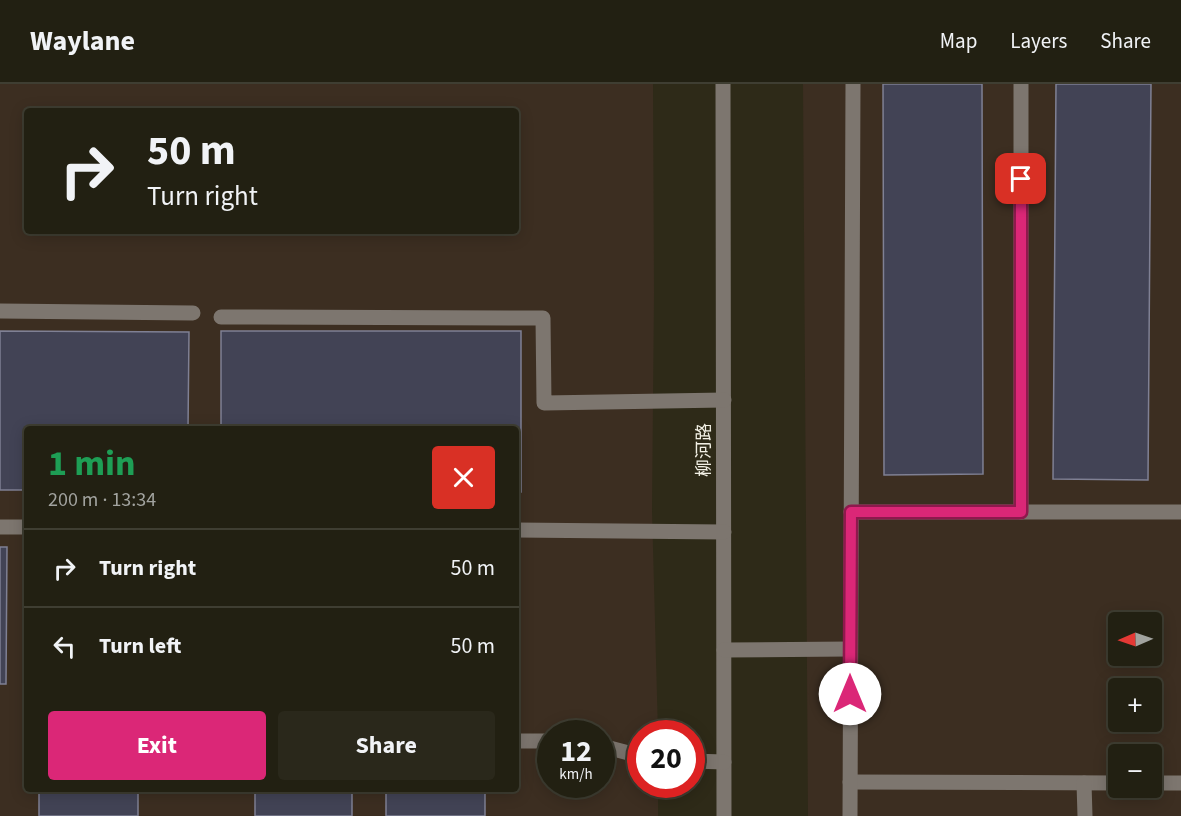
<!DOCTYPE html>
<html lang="en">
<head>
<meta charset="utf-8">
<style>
  body { margin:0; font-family:"Source Sans 3","Noto Sans SC",sans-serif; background:#2a281b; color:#f1f3f6; height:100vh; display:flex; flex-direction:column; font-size:22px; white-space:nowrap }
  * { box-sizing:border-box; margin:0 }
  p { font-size:20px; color:#a2a39f }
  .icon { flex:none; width:33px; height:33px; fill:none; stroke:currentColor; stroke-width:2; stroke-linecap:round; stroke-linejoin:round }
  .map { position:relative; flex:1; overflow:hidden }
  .side { position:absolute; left:24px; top:342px; width:495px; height:366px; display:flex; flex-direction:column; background:#222012; border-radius:6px; box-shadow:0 3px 15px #0003,0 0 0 2px #3f3e32 }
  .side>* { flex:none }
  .banner { position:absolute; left:24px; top:24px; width:495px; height:126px; border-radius:6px; box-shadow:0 3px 15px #0003,0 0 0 2px #3f3e32; background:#222012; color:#f1f3f6; overflow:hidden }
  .needle { width:39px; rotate:268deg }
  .buttons { position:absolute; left:1108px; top:528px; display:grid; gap:12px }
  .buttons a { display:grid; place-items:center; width:54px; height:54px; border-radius:6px; background:#222012; box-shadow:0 3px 15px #0003,0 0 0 2px #3f3e32; font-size:30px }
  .speed { position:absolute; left:537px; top:636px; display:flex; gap:12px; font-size:30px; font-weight:700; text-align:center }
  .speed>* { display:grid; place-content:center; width:78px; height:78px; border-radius:50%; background:#222012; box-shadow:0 3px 15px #0003,0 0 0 2px #3f3e32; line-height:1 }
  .speed small { font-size:15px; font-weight:400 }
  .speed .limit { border:9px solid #d22; background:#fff; color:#111 }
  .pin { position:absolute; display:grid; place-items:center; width:51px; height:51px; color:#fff; margin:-26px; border-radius:12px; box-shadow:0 3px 9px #0006 }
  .me { position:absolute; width:66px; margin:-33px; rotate:0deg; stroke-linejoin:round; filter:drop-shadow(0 0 4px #0008) }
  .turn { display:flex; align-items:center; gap:21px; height:126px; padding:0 24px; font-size:27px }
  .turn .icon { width:78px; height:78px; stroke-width:2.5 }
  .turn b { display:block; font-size:42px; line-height:51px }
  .round { display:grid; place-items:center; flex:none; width:63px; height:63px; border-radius:6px; background:#2a281b }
  .summary { display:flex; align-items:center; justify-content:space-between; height:102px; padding:0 24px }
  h1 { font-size:36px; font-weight:700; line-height:45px; color:#1e9e55 }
  .action { display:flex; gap:12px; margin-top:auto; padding:12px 24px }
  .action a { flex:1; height:69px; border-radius:6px; background:#db2777; color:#fff; font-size:24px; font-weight:700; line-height:69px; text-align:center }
  .action a+a { background:#2a281b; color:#f1f3f6 }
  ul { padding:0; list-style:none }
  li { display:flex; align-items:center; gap:18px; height:78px; padding:0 24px; border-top:2px solid #3f3e32 }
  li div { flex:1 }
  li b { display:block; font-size:22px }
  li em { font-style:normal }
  header { display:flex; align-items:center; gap:36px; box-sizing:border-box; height:84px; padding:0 30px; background:#222012; border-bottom:2px solid #3f3e32 }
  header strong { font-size:28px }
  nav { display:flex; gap:33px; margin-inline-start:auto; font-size:21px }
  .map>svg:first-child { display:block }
  .industrial { fill:#3c2e21; fill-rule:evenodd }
  .building { fill:#424355; stroke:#7f8094; stroke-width:1.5 }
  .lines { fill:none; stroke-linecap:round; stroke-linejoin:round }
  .minor { stroke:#7d766f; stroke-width:15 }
  .route-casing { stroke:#8e194d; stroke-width:15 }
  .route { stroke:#db2777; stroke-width:10 }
  .labels { text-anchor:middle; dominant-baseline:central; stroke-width:6; stroke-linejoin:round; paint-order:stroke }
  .street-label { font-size:18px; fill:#f2f0e5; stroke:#2e2a18 }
</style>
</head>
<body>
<header>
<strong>Waylane</strong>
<nav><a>Map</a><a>Layers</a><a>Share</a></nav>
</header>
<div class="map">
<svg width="1181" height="732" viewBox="0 0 1181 732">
  <rect width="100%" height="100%" fill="#2e2a18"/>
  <g class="industrial">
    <path d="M0 0H653L654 209 652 427 658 649 640 650V700L658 701V732H0ZM27 27H516V147H27ZM27 345H516V705H27ZM550 650H602V700H550Z"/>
    <path d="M803 0H1181V732H808ZM1119 538H1152V572H1119ZM1119 604H1152V638H1119ZM1119 670H1152V704H1119Z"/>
  </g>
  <g class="building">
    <path d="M883 0H982L983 390 884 391Z"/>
    <path d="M1056 0H1151L1148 396 1053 395Z"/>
    <path d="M0 247 189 248 188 345H27V406H0Z"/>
    <path d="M221 247H521V408H516V345H221Z"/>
    <path d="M0 463H7L6 600H0Z"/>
    <rect x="39" y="705" width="99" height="27"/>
    <rect x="255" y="705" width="97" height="27"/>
    <rect x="386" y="705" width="99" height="27"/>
  </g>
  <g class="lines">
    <g class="minor">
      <path d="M723 0 724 732"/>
      <path d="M0 227 193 229"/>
      <path d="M221 233 543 234 544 319 724 316"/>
      <path d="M851 428H1181"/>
      <path d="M1021 428V0"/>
      <path d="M0 443H27"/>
      <path d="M516 446 724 448"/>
      <path d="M724 566 850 565"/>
      <path d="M516 657H550"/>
      <path d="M602 662 640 672"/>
      <path d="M692 677 724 678"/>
      <path d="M850 698 1119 699"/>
      <path d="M1084 699 1085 732"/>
      <path d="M1152 699H1181"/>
      <path d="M850 732 853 0"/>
    </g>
  </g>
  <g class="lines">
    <defs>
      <path id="route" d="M850 610 851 428H1021V95"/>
    </defs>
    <use href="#route" class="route-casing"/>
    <use href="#route" class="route"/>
  </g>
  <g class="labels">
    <g class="street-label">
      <text transform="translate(704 366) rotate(-90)">柳河路</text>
    </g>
  </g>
</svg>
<div class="buttons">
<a><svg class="needle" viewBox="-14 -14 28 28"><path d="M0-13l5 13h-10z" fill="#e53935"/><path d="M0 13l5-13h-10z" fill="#a2a39f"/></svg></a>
<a>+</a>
<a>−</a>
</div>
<div class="speed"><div>12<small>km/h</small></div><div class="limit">20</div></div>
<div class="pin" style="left:1021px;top:95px;background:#d93025"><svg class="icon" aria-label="arrive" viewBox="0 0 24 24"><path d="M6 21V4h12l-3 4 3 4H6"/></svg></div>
<svg class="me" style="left:850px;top:610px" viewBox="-20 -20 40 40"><circle r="19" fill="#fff"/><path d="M0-13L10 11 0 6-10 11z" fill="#db2777"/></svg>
<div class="banner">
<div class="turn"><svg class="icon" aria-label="right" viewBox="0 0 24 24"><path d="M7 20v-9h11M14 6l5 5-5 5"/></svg><div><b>50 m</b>Turn right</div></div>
</div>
<section class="side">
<div class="summary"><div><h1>1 min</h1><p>200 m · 13:34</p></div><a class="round" style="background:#d93025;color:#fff"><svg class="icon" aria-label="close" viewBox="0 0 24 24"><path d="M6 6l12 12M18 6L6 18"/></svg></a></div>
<ul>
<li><svg class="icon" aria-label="right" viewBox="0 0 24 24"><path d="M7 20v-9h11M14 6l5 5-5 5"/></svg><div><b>Turn right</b></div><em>50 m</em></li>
<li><svg class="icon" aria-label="left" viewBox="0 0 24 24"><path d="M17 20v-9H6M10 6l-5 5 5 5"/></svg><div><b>Turn left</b></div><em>50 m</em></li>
</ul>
<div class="action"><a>Exit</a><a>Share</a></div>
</section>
</div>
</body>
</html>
